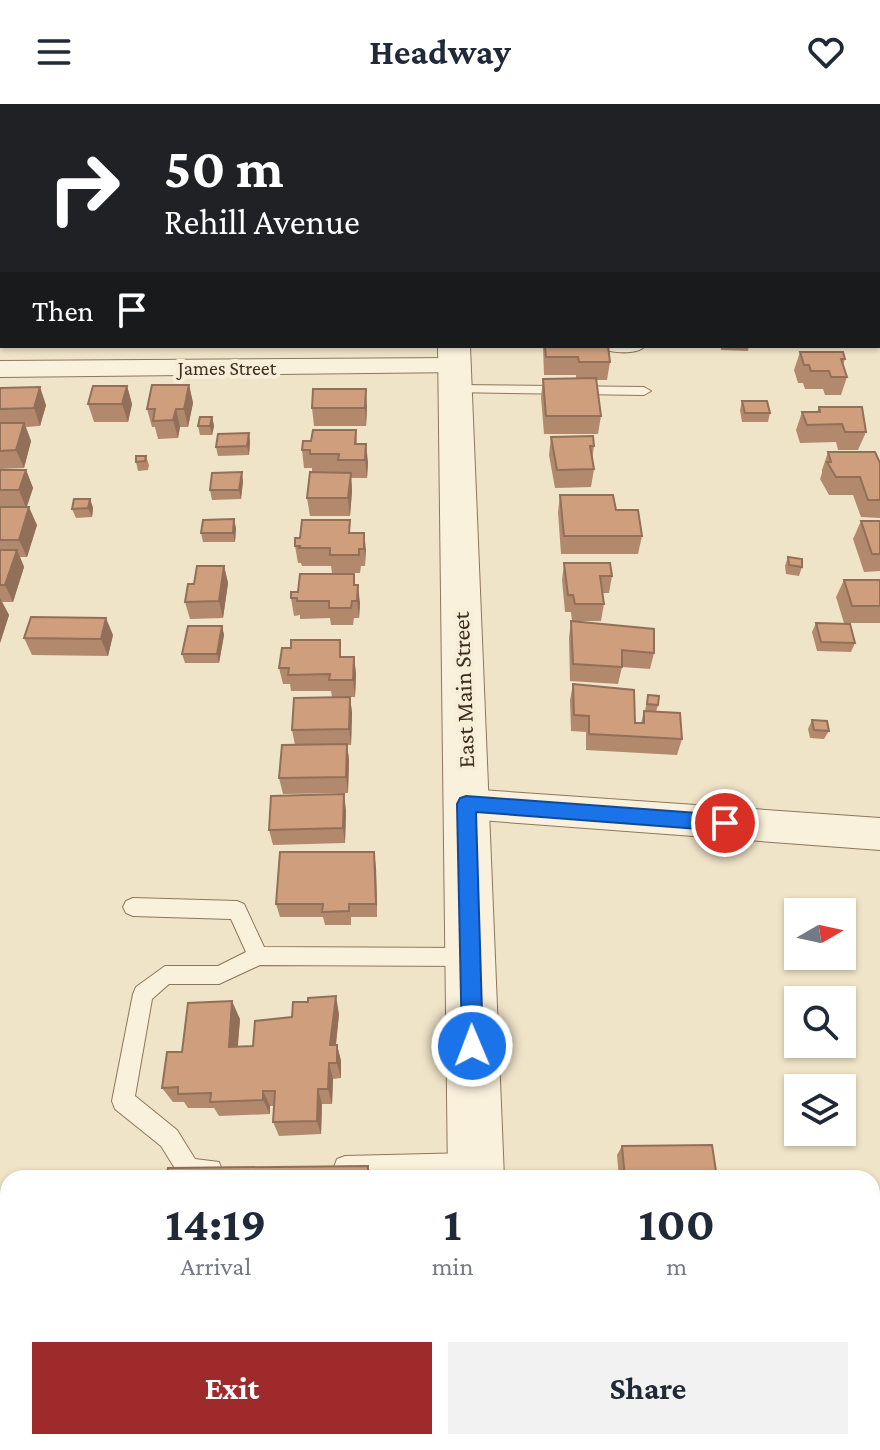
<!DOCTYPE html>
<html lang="en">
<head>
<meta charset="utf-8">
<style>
  body { margin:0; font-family:"Crimson Pro",serif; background:#f2f2f3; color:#1f2937; height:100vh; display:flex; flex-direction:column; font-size:30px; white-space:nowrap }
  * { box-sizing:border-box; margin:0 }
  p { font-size:26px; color:#747a83 }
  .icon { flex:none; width:44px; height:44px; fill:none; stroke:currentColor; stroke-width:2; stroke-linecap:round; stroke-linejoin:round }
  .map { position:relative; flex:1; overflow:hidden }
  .details { position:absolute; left:0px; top:1066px; width:880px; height:280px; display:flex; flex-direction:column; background:#fff; border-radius:24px 24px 0 0; box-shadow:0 2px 6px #0004 }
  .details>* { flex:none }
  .banner { position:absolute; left:0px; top:0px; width:880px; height:244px; box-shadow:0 2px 6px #0004; background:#202124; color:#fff; overflow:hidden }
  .needle { width:52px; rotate:81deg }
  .controls { position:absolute; left:784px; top:794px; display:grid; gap:16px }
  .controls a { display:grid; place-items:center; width:72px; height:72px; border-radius:0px; background:#fff; box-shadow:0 2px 6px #0004; font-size:40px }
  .pin { position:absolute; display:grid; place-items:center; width:68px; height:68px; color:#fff; margin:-34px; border:4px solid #fff; border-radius:50%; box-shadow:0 2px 8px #0007 }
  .me { position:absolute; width:88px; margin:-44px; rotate:359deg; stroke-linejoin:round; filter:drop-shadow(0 0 6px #0008) }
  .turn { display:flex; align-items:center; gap:28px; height:168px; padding:0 32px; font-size:36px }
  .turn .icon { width:104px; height:104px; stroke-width:2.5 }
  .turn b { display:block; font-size:56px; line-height:68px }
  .then { display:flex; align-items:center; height:76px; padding:0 32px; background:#0003; gap:16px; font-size:30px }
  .eta { display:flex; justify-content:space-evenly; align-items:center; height:136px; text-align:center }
  .eta b { font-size:48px; font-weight:700; line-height:56px }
  .action { display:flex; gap:16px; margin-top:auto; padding:16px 32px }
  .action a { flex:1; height:92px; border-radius:0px; background:#9e2a2b; color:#fff; font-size:32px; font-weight:700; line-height:92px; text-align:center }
  .action a+a { background:#f2f2f3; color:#1f2937 }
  header { display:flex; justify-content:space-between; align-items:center; height:104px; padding:0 32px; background:#fff; font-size:36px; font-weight:700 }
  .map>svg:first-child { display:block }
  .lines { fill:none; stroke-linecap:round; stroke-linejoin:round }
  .service-casing { stroke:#8d765c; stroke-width:2 }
  .minor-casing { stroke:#8d765c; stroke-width:2 }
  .tertiary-casing { stroke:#8d765c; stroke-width:2 }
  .service { fill:#faf1dc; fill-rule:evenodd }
  .minor { fill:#faf1dc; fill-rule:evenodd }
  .tertiary { fill:#faf1dc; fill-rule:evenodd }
  .wall { fill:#b2896c }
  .shaded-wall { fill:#916f58 }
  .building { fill:#cf9f7d; stroke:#916f58; stroke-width:2 }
  .route { fill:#1a73e8; stroke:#114b97; stroke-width:2 }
  .labels { text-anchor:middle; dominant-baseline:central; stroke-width:8; stroke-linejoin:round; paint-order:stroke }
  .far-street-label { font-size:20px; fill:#3d2e20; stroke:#f7eed8 }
  .street-label { font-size:24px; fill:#3d2e20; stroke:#f7eed8 }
</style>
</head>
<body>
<header><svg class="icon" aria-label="menu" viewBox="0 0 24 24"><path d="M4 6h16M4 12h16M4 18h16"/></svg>Headway<svg class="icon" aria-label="heart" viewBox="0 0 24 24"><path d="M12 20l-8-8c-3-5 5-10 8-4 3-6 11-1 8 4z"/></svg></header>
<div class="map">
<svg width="880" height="1346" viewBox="0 0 880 1346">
  <rect width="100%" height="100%" fill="#f0e4c8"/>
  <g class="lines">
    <defs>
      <g id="service">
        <path d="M598 242H641L643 244C633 251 607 249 598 242Z"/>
        <path d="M455 281 644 283 651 287 644 291 450 288V282Z"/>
        <path d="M133 794 237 797 244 800 264 843 467 844 474 846 477 853 474 860 467 862 260 861 219 880H169L152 895 135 992 177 1026 195 1055 219 1058 222 1066 219 1074H181L161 1042 115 1005 112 997 133 890 136 883 165 862H218L246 848 231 815 133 812 126 809 123 803 126 797Z"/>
        <path d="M471 1049 479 1052 482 1060 479 1068 471 1071 344 1074 337 1071 334 1063 337 1055 345 1052Z"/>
      </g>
      <g id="minor">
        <rect x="878" y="45" width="2" height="12"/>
        <path d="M878 215 880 216V236L878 235Z"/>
        <path d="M454 254 463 256 467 262 463 268 0 273V257Z"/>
        <path d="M466 685 880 714V746L466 715 453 711 448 700 453 689Z"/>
      </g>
      <g id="tertiary">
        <rect x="438" y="0" width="24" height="2"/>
        <path d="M438 242H470L504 1074H448Z"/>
        <path d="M451 1338H513L514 1346H450Z"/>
      </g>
    </defs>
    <use href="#service" class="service-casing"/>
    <use href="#minor" class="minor-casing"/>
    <use href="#tertiary" class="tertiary-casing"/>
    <use href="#service" class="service"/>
    <use href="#minor" class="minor"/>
    <use href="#tertiary" class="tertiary"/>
  </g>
  <g class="wall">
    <path d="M0 0H18V2H2V8H0Z"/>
    <path d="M119 0H155L154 2H120Z"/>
    <path d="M511 0 604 2H511Z"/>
    <path d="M849 0H880V20L878 27V2H849Z"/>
    <path d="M878 57H880V119L878 115Z"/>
    <path d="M543 242H608L610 258 607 276H596L601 312 598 330H544L541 293 543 275 576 274V271H544Z"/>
    <path d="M721 242H749L748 247 721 246Z"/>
    <path d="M800 248 845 255 843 261 847 273 841 291H825L823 285H805L803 279H798L794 266Z"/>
    <path d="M189 281 193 299 188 323H180L178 334 158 335 155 323H152L147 305Z"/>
    <path d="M127 282 132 300 128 318H94L88 300Z"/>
    <path d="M0 284 46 301 40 322 26 323 31 337 24 364 0 365Z"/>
    <path d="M742 297 770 309 768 318H742L740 306Z"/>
    <path d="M367 303 366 322H314L312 304Z"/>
    <path d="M819 303 866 328 858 346H838L836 338 800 339 796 326 802 308H817Z"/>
    <path d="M212 313 214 322 212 331H200L198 322Z"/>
    <path d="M356 326 357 340 368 358 367 374H351L352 387 350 412H310L307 394 340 369 312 368V364H304L302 346 311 337Z"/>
    <path d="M249 329 250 338 249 351 218 352 216 343Z"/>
    <path d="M551 333 594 342 592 356 594 365 591 383 555 384 549 351Z"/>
    <path d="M828 348 880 359V414L861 413 853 391H829L820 375 822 369V366Z"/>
    <path d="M146 352 149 361 148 366 138 367 136 358Z"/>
    <path d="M0 366H26L33 384 27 403 37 421 27 453H20L24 463 13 498H2L9 511 0 539Z"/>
    <path d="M243 377 241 395 212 396 210 386Z"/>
    <path d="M560 391 616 406 642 432 638 450H561L558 408Z"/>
    <path d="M90 395 93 404 92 413 76 414 72 405Z"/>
    <path d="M861 417H880V467L864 468 853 435Z"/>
    <path d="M236 424 235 438H203L201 429Z"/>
    <path d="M351 429H364L365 462H361L360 469H332L331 462H302L301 459H298L295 442Z"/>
    <path d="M788 453 802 463 799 472 786 470 785 462Z"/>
    <path d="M564 459 612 472 609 489H603L604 500 601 517H572L571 508H565L562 476Z"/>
    <path d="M224 462 228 479 223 514 190 515 185 498 194 480Z"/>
    <path d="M844 476H880V519H844L836 493Z"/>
    <path d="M355 481 360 499 359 514H354L353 521H331L330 514 300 515V511L294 512 291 494Z"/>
    <path d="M571 517 654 549 650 565 622 563 618 580 570 577 569 534Z"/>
    <path d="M816 519 855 539 851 548 817 547 812 528Z"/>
    <path d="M222 522 224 531 219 559H185L182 550Z"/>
    <path d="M113 531 108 552 32 551 24 534Z"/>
    <path d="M342 553H354L356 570 355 593H332L331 587H291L290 580H283L279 564Z"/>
    <path d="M573 580 635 619H641L644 607H645L648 591 658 601 656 608 682 635 677 651 586 646V628L571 627 570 596Z"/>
    <path d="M350 593 352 609 351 641H347L349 656 348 689 283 690 279 674 295 641 292 626Z"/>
    <path d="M812 616 829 627 824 635 810 634 808 625Z"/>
    <path d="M346 706 345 739 273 741 269 726Z"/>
    <path d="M376 763 377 813H351V821H325L323 813H280L276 800Z"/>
    <path d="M339 910 336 941H337L341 957V974L333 975 332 1000H322L321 1030 279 1032 273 1018 274 1002H270V1010L219 1012 214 1004H188L184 998H173L162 984 182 948 240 915 238 942H253Z"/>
    <path d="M622 1042 717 1074H619L617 1051Z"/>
    <path d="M606 1338H748L749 1346H607Z"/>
  </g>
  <g class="shaded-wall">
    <path d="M189 281 193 299 188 323 184 305Z"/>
    <path d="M127 282 132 300 128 318 122 300Z"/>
    <path d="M40 283 46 301 40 322 34 304Z"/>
    <path d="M366 285 367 303 366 322 365 304Z"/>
    <path d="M176 305 180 323 178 334 173 316Z"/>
    <path d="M212 313 214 322 212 331 210 322Z"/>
    <path d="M24 319 31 337 24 364 16 346Z"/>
    <path d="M249 329 250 338 249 351 247 342Z"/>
    <path d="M366 340 368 358 367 374 365 356Z"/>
    <path d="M26 366 33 384 26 404 19 386Z"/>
    <path d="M242 368 243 377 241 395 239 386Z"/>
    <path d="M351 369 352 387 350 412 348 394Z"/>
    <path d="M90 395 93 404 92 413 88 404Z"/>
    <path d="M29 403 37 421 27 453 19 436Z"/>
    <path d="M234 415 236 424 235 438 233 429Z"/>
    <path d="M364 429 366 446 365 462 364 445Z"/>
    <path d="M17 446 24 463 13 498 5 481Z"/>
    <path d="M224 462 228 479 223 514 219 497Z"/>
    <path d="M358 481 360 499 359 514 357 497Z"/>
    <path d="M0 494 9 511 0 539Z"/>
    <path d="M106 514 113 531 108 552 101 535Z"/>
    <path d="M222 522 224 531 219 559 217 550Z"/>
    <path d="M354 553 356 570 355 593 353 576Z"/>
    <path d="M350 593 352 609 351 641 349 625Z"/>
    <path d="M347 640 349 656 348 689 346 673Z"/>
    <path d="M344 690 346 706 345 739 343 724Z"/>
    <path d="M374 748 376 763 377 813 376 800Z"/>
    <path d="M336 892 339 910 334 957 330 941Z"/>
    <path d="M232 897 240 915 236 959 229 943Z"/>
    <path d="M337 941 341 957V974L337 959Z"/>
    <path d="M329 959 333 975 332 1000 328 985Z"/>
    <path d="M318 985 322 1000 321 1030 317 1017Z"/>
    <path d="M263 987 270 1002V1010L263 996Z"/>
    <path d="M0 1246 4 1248 1 1265H0Z"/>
    <path d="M41 1342 53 1343 52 1346H40Z"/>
  </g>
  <g class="building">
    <rect x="188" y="0" width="17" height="2"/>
    <path d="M277 0H310L277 2Z"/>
    <path d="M517 0H604V2H552Z"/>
    <path d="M661 0H684L685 2H661Z"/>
    <rect x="700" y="0" width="25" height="2"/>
    <rect x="746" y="0" width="25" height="2"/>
    <path d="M853 0H880V12H878V2H853Z"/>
    <rect x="288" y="1" width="114" height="1"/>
    <rect x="878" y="57" width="2" height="13"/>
    <path d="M545 242H608L610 258H579L578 253H546Z"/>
    <path d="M800 248H843L845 255H841L847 273H831L829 267H811L809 261H804Z"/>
    <path d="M596 274 601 312H546L543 275Z"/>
    <path d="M152 281H189L184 305H176L173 316 153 317 155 305H147Z"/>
    <path d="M93 282H127L122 300H88Z"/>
    <path d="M40 283 34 304 0 305V284Z"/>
    <path d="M313 285H366L365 304H312Z"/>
    <path d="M742 297H767L770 309H745Z"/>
    <path d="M819 303H862L866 328H845L842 320 807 321 802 308H820Z"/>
    <path d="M200 313H212L210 322H198Z"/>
    <path d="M0 319H24L16 346 0 347Z"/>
    <path d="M313 326H356L355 340H366L365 356H338L339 350H310V346H302L303 337H311Z"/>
    <path d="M249 329 247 342 216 343 218 330Z"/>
    <path d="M593 332 594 342H590L594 365 557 366 551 333Z"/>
    <path d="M828 348H875L880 359V396H868L860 373H836L827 358H831Z"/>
    <path d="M136 352H146L145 357 136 358Z"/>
    <path d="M0 366H26L19 386H0Z"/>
    <path d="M242 368 239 386H210L212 369Z"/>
    <path d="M310 368 351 369 348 394H307Z"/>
    <path d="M560 391H613L616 406H638L642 432H564Z"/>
    <path d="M74 395H90L88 404 72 405Z"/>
    <path d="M0 403H29L19 436H0Z"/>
    <path d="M234 415 233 429H201L203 416Z"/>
    <path d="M302 416H350L349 429H364V445H359V451H330V444H299L300 442H295V434H300Z"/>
    <path d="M861 417H880V450H872Z"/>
    <path d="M0 446H17L5 481H0Z"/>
    <path d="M788 453 802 455V463L789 461Z"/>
    <path d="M564 459H610L612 472H600L604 500H575L573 491H568Z"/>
    <path d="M197 462H224L219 497 185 498 188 480H194Z"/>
    <path d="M300 470H354V481H358L357 497H352L351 504H329V497H297V494H291V488H298Z"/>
    <path d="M844 476H880V502H852Z"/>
    <path d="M31 513 106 514 101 535 24 534Z"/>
    <path d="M571 517 654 525V549L622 546V563L573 560Z"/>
    <path d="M816 519 850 520 855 539 821 538Z"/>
    <path d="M188 522H222L217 550H182Z"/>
    <path d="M291 536H340V553H354L353 576H329L330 570 288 571 289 564H279L282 544H291Z"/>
    <path d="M573 580 634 586 635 619H644V607L680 609 682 635 589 630V612L574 611Z"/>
    <path d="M648 591 659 592 658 601 647 600Z"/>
    <path d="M350 593 349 625 292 626 294 594Z"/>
    <path d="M812 616 827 617 829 627 814 626Z"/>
    <path d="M347 640 346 673 279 674 282 641Z"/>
    <path d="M344 690 343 724 269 726 271 692Z"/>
    <path d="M280 748H374L376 800H349V807L322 808 323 800H276Z"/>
    <path d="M336 892 330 941H337V959H329L328 985H318L317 1017 273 1018 275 987H263V996L210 998 211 989 178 990V983L162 984 167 948H182L188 899 232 897 229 943 253 942 255 917 292 913 293 898H308V894Z"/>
    <path d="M712 1041 717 1074H625L622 1042Z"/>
    <path d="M368 1062V1074H167L168 1064Z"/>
    <rect x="236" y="1338" width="107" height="8"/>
    <path d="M614 1338H748L749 1346H614Z"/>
    <path d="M10 1342H41L40 1346H9Z"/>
  </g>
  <path class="route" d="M466 692 725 711 732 713 735 719 732 724 725 727 476 708 483 942 480 949 472 952 465 949 462 942 457 700 460 694Z"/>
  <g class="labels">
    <g class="far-street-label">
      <text x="227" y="264">James Street</text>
    </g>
    <g class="street-label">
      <text transform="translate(463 586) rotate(-92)">East Main Street</text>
    </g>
  </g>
</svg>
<div class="controls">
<a><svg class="needle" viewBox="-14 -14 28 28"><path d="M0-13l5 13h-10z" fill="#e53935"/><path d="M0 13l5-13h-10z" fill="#747a83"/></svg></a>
<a><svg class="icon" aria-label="search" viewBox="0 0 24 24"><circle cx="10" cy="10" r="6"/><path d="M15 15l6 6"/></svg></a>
<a><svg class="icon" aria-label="layers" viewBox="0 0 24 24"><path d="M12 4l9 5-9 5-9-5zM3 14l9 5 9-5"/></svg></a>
</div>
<div class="pin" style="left:725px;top:719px;background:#d93025"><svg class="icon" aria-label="arrive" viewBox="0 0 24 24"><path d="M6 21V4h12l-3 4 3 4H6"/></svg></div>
<svg class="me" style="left:472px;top:942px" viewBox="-20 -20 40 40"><circle r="17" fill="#1a73e8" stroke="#fff" stroke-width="3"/><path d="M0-11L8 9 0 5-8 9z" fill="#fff"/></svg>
<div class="banner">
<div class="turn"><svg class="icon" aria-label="right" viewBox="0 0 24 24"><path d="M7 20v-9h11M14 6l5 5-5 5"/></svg><div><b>50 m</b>Rehill Avenue</div></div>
<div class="then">Then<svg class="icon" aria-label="arrive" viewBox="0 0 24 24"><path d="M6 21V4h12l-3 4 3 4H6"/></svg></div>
</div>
<section class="details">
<div class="eta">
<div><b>14:19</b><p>Arrival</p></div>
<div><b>1</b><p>min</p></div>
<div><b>100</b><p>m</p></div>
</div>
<div class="action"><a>Exit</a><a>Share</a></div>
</section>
</div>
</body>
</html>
